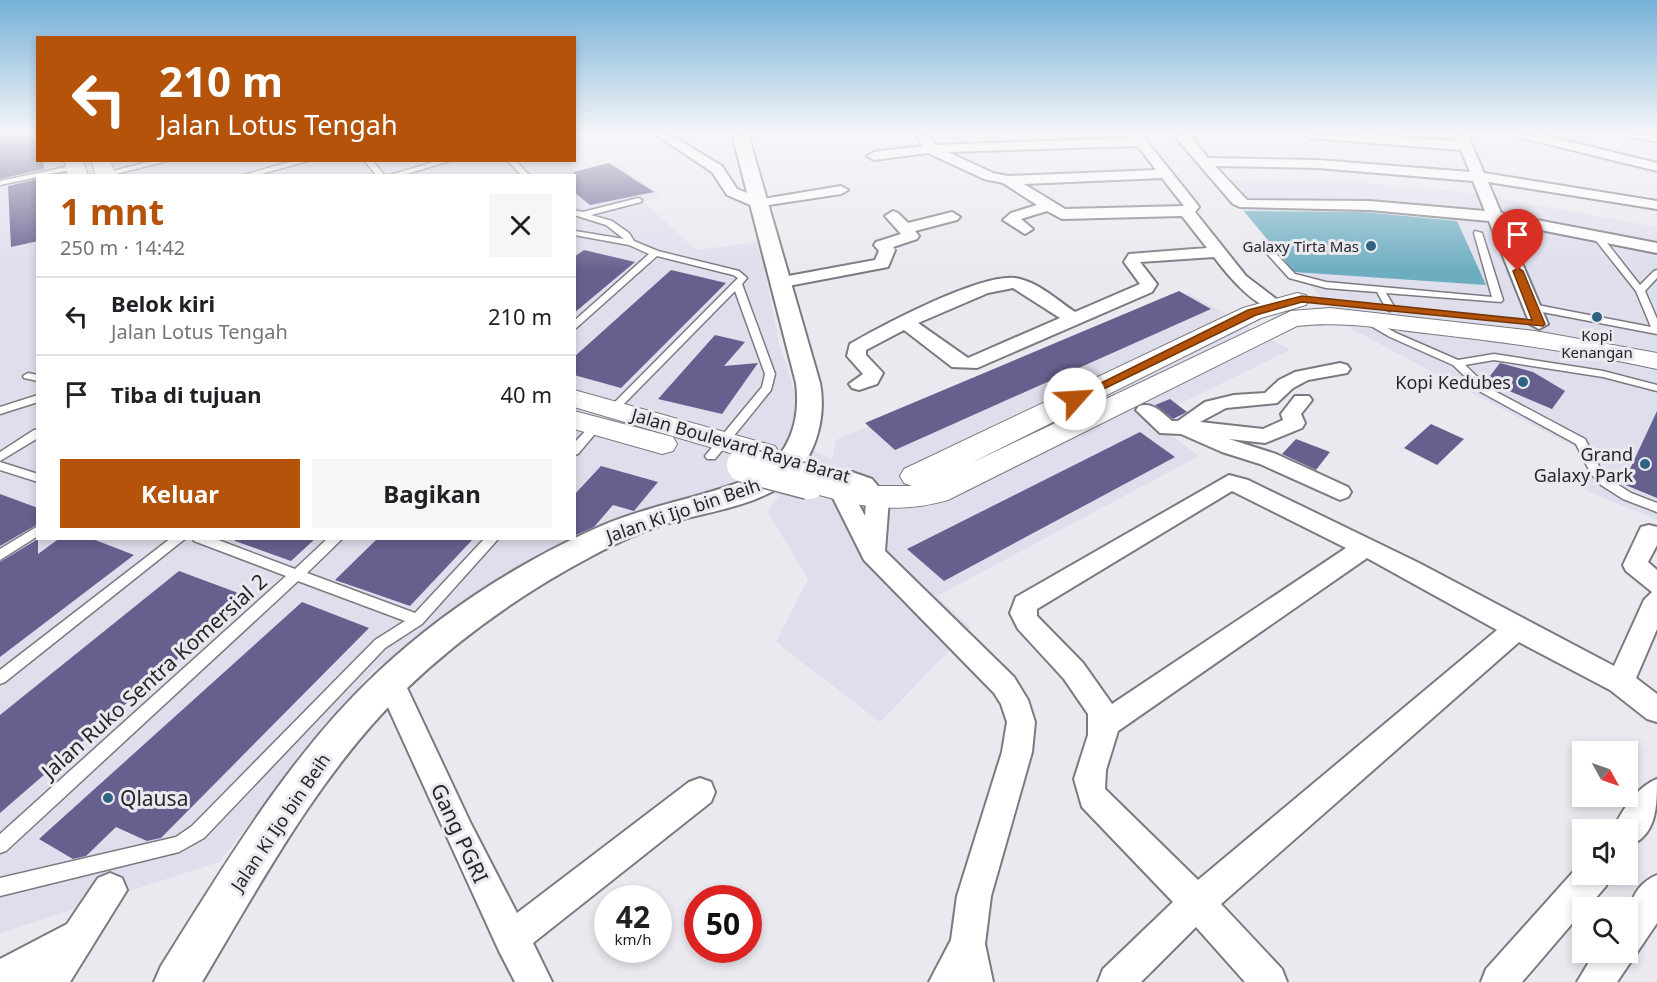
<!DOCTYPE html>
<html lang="id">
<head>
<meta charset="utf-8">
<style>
  body { margin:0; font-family:"Noto Sans",sans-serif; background:#f6f6f6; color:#202124; height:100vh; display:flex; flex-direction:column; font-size:22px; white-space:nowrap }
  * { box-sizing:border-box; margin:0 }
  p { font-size:20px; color:#757577 }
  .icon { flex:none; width:33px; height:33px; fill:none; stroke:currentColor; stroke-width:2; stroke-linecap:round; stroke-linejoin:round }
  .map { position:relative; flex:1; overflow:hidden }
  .drawer { position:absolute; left:36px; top:174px; width:540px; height:366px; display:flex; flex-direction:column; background:#fff; border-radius:0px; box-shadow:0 3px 9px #0003 }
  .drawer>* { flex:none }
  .banner { position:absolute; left:36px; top:36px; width:540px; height:126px; border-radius:0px; box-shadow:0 3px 9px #0003; background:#b45309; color:#fff; overflow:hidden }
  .needle { width:39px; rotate:130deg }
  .fabs { position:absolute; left:1572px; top:741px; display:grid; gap:12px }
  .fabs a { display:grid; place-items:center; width:66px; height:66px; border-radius:0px; background:#fff; box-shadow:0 3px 9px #0003; font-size:30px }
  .speed { position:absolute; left:594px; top:885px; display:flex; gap:12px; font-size:30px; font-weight:700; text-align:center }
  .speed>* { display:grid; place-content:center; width:78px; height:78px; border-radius:50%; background:#fff; box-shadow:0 3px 9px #0003; line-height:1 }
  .speed small { font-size:15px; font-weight:400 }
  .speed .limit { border:9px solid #d22; background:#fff; color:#111 }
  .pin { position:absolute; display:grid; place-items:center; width:51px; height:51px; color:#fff; margin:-62px -26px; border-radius:50% 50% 50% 0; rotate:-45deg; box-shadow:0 0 6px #0007 }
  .pin .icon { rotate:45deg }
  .me { position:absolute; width:66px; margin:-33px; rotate:64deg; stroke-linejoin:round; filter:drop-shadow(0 0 4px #0008) }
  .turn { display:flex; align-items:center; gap:21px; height:126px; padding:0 24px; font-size:27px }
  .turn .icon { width:78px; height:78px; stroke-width:2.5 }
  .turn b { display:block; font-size:42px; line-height:51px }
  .round { display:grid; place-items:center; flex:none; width:63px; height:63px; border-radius:0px; background:#f6f6f6 }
  .headline { display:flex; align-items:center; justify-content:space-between; height:102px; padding:0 24px }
  h1 { font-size:36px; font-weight:700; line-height:45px; color:#b45309 }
  .cta { display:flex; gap:12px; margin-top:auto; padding:12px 24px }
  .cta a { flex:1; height:69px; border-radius:0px; background:#b45309; color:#fff; font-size:24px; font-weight:700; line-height:69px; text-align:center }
  .cta a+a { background:#f6f6f6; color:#202124 }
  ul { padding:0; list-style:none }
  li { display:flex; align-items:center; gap:18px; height:78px; padding:0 24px; border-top:2px solid #e0e0e0 }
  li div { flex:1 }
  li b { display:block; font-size:22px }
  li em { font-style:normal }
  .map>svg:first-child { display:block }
  .built { fill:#dfdeed; fill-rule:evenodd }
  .water { fill:#6cadc0 }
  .building { fill:#66608e }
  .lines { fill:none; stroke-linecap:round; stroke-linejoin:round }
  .service-casing { stroke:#7a7a80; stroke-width:3 }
  .minor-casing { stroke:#7a7a80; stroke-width:4 }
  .tertiary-casing { stroke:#7a7a80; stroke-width:4 }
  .secondary-casing { stroke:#7a7a80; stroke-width:2 }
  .service { fill:#fff; fill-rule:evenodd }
  .minor { fill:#fff; fill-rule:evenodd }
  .tertiary { fill:#fff; fill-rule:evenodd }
  .secondary { fill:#fff; fill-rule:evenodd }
  .secondary-bridge-casing { stroke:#7a7a80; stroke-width:37; stroke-linecap:butt }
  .secondary-bridge { stroke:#fff; stroke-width:34 }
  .route { fill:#b45309; stroke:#753606; stroke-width:1.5 }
  .poi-dot { fill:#2e647f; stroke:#eae9f0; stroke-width:2 }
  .labels { text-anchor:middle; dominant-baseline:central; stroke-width:6; stroke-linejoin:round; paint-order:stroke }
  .far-poi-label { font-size:15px; fill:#27272a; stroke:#eae9f0; text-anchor:end }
  .poi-label { font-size:18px; fill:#27272a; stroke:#eae9f0; text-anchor:end }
  .street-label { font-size:18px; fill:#27272a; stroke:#eae9f0 }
  .near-street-label { font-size:21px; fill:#27272a; stroke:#eae9f0 }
  .near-poi-label { font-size:21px; fill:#27272a; stroke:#eae9f0; text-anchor:start }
</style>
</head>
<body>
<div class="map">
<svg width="1657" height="982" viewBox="0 0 1657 982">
  <rect width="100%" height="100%" fill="#eae9f0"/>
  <g class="built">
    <path d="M0 134H37L38 160H571L581 169 614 161 661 195 643 201 696 250 759 242 779 343 799 406 792 441 832 459 836 440 1188 293 1290 350 1149 419 1199 456 937 596 971 628 880 722 776 642 808 579 767 511 780 496 742 483 509 586 372 671 219 862 0 933ZM38 176H574V538H38Z"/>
    <path d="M1217 179 1342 181 1465 192 1657 227V520L1578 487 1595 458 1350 328 1246 215Z"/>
  </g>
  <path class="water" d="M1244 211 1363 212 1457 221 1486 285 1294 272Z"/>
  <g class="building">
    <path d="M0 134H38V160H43L44 169 0 179Z"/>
    <path d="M609 163 654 192 590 205 574 192V172Z"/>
    <path d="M38 179V241L11 247 8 186Z"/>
    <path d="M584 250 635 262 574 313V257Z"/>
    <path d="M671 270 726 283 621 388 574 375V357Z"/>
    <path d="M1179 291 1211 309 895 450 865 423Z"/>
    <path d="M715 335 745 342 724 366 758 363 722 414 658 399Z"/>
    <path d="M1500 363 1533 372 1565 391 1552 409 1502 388 1490 376Z"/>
    <path d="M1170 399 1187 412 1173 419 1155 405Z"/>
    <path d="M1657 411V498L1623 484Z"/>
    <path d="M1431 424 1464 439 1437 465 1404 448Z"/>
    <path d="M1140 432 1175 457 944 581 907 549Z"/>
    <path d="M1296 439 1330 452 1316 470 1282 454Z"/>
    <path d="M601 466 658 482 634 511 613 505 594 527 574 536V495Z"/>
    <path d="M0 494 38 508V524L0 546Z"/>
    <path d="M60 538H90L134 555 0 657V562L38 539V554Z"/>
    <path d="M235 538H316L291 561 235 541Z"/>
    <path d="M378 538H474L410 606 335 580Z"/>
    <path d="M179 571 249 597 0 813V715Z"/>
    <path d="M302 602 369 628 161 838 147 841 116 827 86 856 73 859 39 839Z"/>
  </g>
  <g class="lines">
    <defs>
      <g id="service">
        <path d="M156 160H171L108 176 101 174Z"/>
        <path d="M297 160H311L254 176H240Z"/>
        <path d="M364 160H372L385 176H377Z"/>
        <path d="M440 160H453L400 176H387Z"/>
        <path d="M507 160H515L530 176H522Z"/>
        <path d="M75 165H78V169L38 176V177L0 185V181Z"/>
        <path d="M638 198 642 200 641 202 591 215 612 221 629 233 634 241 658 251 739 271 747 278 742 284 775 374 771 390 715 459H707L705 456 762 387 765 374 735 291 618 410H610L609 408 738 278 733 275 657 256 574 330V321L649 254 629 245 574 235 575 231 624 239 606 225 574 215V210L583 212Z"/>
        <path d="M1475 231 1482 233 1503 300 1501 302 1386 293 1395 308 1390 311 1387 310 1377 292 1326 288 1289 278 1261 247 1268 245 1295 274 1326 282 1492 297 1474 233Z"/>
        <path d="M1594 234H1600L1640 285 1654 271 1657 270V278L1645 291 1657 319V334L1532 310 1527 307 1532 304 1651 327 1636 291 1594 238Z"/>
        <path d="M1367 317 1396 333 1458 360 1494 354 1603 371 1657 385V391L1603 377 1494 360 1465 365 1489 388 1585 439 1602 472 1609 479 1631 493 1657 503V512L1623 499 1601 485 1591 474 1576 444 1481 392 1453 365 1390 337 1364 322V318Z"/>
        <path d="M28 373 38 375V381L24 378 23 376Z"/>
        <path d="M38 395V402L0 414V407Z"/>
        <path d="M596 423 600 424 602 426 600 428 578 454 574 455V443L592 424Z"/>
        <path d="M34 430H38V438L0 461V452Z"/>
        <path d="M0 462 38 474V482L0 470Z"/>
        <path d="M38 526V536L0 560V549Z"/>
        <path d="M171 538H186L5 682 0 684V670Z"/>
        <path d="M192 538H213L295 569 328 538H343L307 573 415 613 485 538H499L422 624 385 648 204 838 179 852 0 896V878L176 837 192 826 375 640 405 621 298 581 6 851 0 853V834L286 576 194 541Z"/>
      </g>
      <g id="minor">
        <path d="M655 134H669L722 166 737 189 763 199 841 186 848 190 841 194 755 207 727 195 712 172Z"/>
        <path d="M917 134H929L935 145 1132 138 1129 134H1141L1197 204 1199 207 1195 212 1246 276 1284 305 1281 309C1259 314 1226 273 1214 257L1140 262 1157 284 1152 292 977 368 952 367 904 330 866 350V355L883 373 877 384 859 390 852 388 849 384 863 374 847 356 850 344C883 325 979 274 1015 278 1037 281 1057 300 1075 312L1140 284 1124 262 1129 254 1207 248 1182 216 1062 219 1047 211 1021 219 1033 229 1025 234 1003 220 1011 213 1037 205 1003 183 984 179 928 153 874 160 867 156 874 152 922 146ZM1138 146 1156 170 1008 176 993 173 948 152ZM1162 178 1184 206 1065 209 1024 184ZM1013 288 1060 318 968 358 918 323 988 293Z"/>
        <path d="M1177 134H1189L1208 158 1318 160 1470 172 1461 150 1309 138 1303 134H1354L1457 141 1455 134H1467L1484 173 1657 201V209L1488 182 1501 213 1657 243V253L1505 223 1548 324 1539 329 1530 324 1489 221 1370 210 1240 207 1233 204 1177 139ZM1215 166 1318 168 1473 181 1485 211 1370 201 1247 200Z"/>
        <path d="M1518 134H1538L1657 163V171L1519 137Z"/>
        <path d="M1631 134H1657V142L1632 137Z"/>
        <path d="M893 211 898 213 908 223 952 212 960 217 957 220 915 231 919 236 917 239 893 247 895 250 888 267 783 287 775 282 783 277 875 260 879 251 874 245 876 242 901 234 885 216Z"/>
        <path d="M1340 363 1347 365 1350 369 1347 373 1308 380 1293 388 1277 403 1226 408 1200 422 1263 429 1283 420 1281 414 1295 396H1309L1312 400 1301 414 1305 423 1302 428 1265 443 1229 439 1276 454 1348 487 1351 492 1348 497 1340 500 1260 464 1222 452 1181 434 1160 433 1136 410 1139 406C1153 402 1161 412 1172 421H1178L1205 402 1234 395 1265 393 1279 380 1295 372Z"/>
        <path d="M852 472 872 479 889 499 885 551 1014 677 1028 700 1035 722 1032 752 991 896 985 944 993 982H929L951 940 957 896 1002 752 1007 722 1001 704 994 693 864 560 830 492 844 474ZM856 489 866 501 865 516 853 493Z"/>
        <path d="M1229 475 1248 480 1419 563 1614 666 1644 600 1652 592 1626 571 1623 565 1641 527 1649 525 1657 527V545L1648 562 1657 570V629L1636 678 1657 694V722L1647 719 1610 690 1519 642 1221 904 1282 969 1287 982H1245L1196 927 1141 982H1098L1103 969 1173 902 1082 807 1074 779 1088 735V714L1064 679 1018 629 1010 613 1016 597ZM1232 491 1346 548 1112 704 1083 663 1037 616V609ZM1367 558 1497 630 1198 880 1105 789 1106 770 1118 731Z"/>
        <path d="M390 669 400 673 471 824 517 913 689 782 700 778 711 782 715 792 711 802 533 943 552 982H515L499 951 376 681 380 673Z"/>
        <path d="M1657 779C1657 806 1657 836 1628 846V830H1613C1621 811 1638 786 1657 779Z"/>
        <path d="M1582 862V874H1610L1606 886 1587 908H1582V912L1522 982H1481L1486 969Z"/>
        <path d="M110 873 122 878 127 890 70 982H0V959L67 924 98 878Z"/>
        <path d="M1657 875V923L1617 982H1577L1595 952H1628C1628 922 1624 889 1657 875Z"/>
      </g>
      <path id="tertiary" d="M732 134H748L820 383C827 420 814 466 780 487 748 507 707 512 672 522 644 530 618 542 592 556 524 592 460 637 404 691 320 773 262 881 202 982H154L161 966C226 863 289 755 379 671 440 614 513 566 590 531 642 506 700 499 753 477 789 458 801 421 796 383Z"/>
      <g id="secondary">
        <path d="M64 160H83L88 176H68Z"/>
        <path d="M91 160H110L116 176H96Z"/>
        <path d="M1297 293 1306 295 1309 300 1306 305 1261 318 969 464 1291 311 1330 308 1535 331 1657 353V369C1580 352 1503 342 1425 333 1382 328 1340 321 1297 326L948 500C892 516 853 505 798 489L793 482 798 475 809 471 872 486H912L904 483 900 476 904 469 1243 308Z"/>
        <path d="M574 390 775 446 779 453 775 460 764 463 574 407Z"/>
        <path d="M574 411 673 437 677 444 673 451 662 454 574 429Z"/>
      </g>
    </defs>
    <use href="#service" class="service-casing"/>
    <use href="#minor" class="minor-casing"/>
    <use href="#tertiary" class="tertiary-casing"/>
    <use href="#secondary" class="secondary-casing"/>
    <use href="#service" class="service"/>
    <use href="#minor" class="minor"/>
    <use href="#tertiary" class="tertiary"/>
    <use href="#secondary" class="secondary"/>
    <defs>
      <path id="secondary-bridge" d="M744 465 809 482"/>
    </defs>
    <use href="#secondary-bridge" class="secondary-bridge-casing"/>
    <use href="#secondary-bridge" class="secondary-bridge"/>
  </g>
  <linearGradient id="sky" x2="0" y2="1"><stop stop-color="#76b1d8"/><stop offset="0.49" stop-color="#f6f5f8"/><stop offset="1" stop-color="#f6f5f8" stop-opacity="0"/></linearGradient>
  <rect width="1657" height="271" fill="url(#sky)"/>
  <path class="route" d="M1518 268 1523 271 1545 324 1543 326 1302 302 1256 315 1079 401 1069 399 1248 310 1302 296 1532 320 1513 271Z"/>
  <g class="poi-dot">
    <circle cx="1371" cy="246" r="6"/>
    <circle cx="1597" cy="317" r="6"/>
    <circle cx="1523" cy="382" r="6"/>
    <circle cx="1645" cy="464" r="6"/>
    <circle cx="108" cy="798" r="6"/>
  </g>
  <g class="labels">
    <g class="far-poi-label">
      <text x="1359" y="246">Galaxy Tirta Mas</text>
      <text x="1597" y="335" text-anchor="middle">Kopi<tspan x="1597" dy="17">Kenangan</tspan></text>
    </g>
    <g class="poi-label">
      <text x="1511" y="382">Kopi Kedubes</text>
      <text x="1633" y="454">Grand<tspan x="1633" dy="21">Galaxy Park</tspan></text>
    </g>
    <g class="street-label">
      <text transform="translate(741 445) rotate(16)">Jalan Boulevard Raya Barat</text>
      <text transform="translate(683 510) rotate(-19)">Jalan Ki Ijo bin Beih</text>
      <text transform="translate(280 822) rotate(-56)">Jalan Ki Ijo bin Beih</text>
    </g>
    <g class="near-street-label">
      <text transform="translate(154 676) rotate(-42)">Jalan Ruko Sentra Komersial 2</text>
      <text transform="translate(460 833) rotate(65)">Gang PGRI</text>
    </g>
    <g class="near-poi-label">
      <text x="120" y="798">Qlausa</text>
    </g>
  </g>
</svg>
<div class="fabs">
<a><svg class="needle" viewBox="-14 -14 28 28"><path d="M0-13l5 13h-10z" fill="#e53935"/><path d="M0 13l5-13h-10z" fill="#757577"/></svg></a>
<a><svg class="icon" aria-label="sound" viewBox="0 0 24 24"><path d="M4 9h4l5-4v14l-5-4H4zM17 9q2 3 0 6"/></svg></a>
<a><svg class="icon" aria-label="search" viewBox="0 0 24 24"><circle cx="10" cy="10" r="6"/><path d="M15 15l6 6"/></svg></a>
</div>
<div class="speed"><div>42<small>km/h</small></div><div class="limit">50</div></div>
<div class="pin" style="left:1518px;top:271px;background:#d93025"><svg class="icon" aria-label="arrive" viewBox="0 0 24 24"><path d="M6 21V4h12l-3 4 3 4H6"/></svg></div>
<svg class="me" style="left:1075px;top:399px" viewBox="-20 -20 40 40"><circle r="19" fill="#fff"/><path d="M0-13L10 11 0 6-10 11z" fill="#b45309"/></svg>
<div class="banner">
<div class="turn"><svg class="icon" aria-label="left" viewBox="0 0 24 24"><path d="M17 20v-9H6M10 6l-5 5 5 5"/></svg><div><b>210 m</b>Jalan Lotus Tengah</div></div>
</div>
<section class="drawer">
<div class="headline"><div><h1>1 mnt</h1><p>250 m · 14:42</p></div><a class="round"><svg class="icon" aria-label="close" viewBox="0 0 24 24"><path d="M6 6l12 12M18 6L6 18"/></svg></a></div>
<ul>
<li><svg class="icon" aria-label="left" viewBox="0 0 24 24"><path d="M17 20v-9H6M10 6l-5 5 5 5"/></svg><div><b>Belok kiri</b><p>Jalan Lotus Tengah</p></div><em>210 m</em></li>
<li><svg class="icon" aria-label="arrive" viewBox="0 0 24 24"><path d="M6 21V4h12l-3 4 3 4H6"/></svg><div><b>Tiba di tujuan</b></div><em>40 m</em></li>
</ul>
<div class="cta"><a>Keluar</a><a>Bagikan</a></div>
</section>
</div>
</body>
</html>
